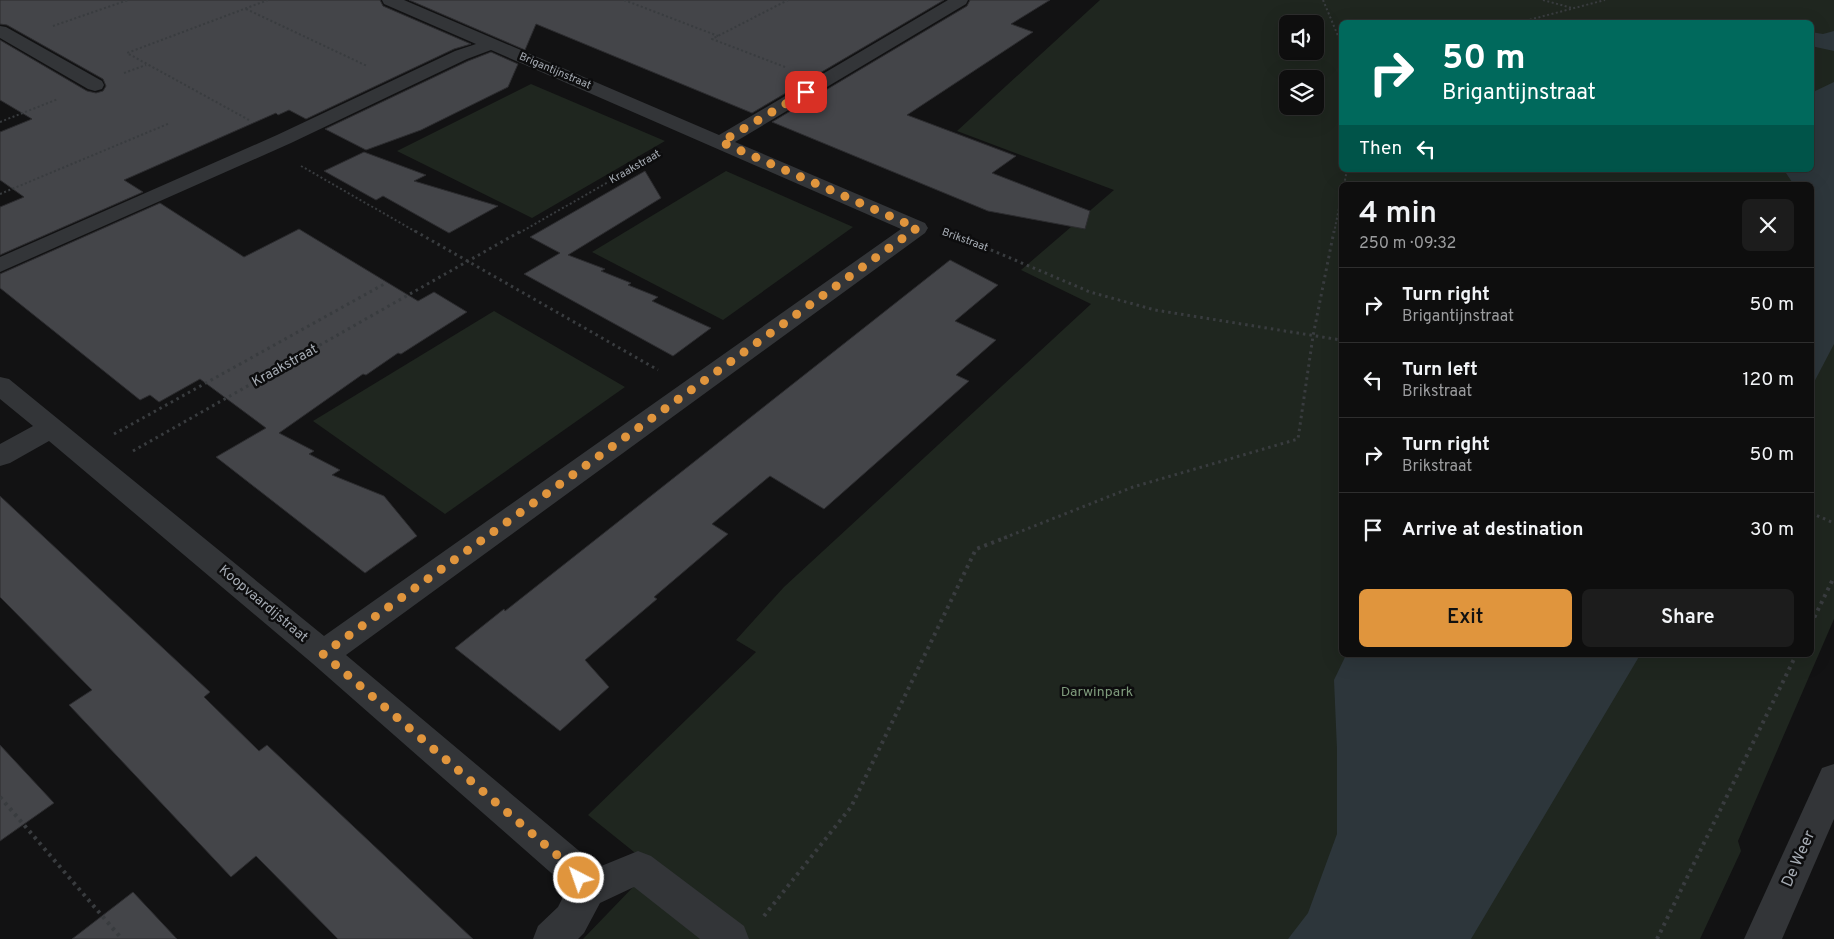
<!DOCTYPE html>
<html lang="en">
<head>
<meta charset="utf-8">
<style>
  body { margin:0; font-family:Overpass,sans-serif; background:#1c1c1c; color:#f1f3f6; height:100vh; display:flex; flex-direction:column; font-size:19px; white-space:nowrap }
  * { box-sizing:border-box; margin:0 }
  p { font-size:16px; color:#9b9c9e }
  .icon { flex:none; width:28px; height:28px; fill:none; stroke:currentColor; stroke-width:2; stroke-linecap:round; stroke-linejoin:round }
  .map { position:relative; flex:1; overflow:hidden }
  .side { position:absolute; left:1339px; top:182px; width:475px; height:475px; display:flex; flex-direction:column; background:#0e0e0e; border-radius:8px; box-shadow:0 5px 20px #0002,0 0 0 1px #2e2e2e }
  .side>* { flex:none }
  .hud { position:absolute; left:1339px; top:20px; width:475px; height:152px; border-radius:8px; box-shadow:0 5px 20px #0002,0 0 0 1px #2e2e2e; background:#00695c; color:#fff; overflow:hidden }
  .buttons { position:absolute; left:1279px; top:15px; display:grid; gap:10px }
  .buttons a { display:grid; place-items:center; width:45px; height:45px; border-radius:8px; background:#0e0e0e; box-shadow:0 5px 20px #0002,0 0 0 1px #2e2e2e; font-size:25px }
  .pin { position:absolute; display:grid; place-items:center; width:42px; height:42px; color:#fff; margin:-21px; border-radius:10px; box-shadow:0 2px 8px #0006 }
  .me { position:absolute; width:55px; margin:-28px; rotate:319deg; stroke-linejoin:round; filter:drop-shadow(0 0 4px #0008) }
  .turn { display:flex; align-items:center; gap:18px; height:105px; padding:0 20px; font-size:22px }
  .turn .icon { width:65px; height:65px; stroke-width:2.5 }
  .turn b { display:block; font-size:35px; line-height:42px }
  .then { display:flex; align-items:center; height:48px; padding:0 20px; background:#0003; gap:10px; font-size:19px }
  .round { display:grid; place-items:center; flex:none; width:52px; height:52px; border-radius:8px; background:#1c1c1c }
  .overview { display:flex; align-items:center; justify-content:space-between; height:85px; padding:0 20px }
  h1 { font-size:30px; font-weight:600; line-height:38px }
  .cta { display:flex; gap:10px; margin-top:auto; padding:10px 20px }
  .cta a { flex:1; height:58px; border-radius:8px; background:#e0953d; color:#111; font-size:20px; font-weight:600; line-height:58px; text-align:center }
  .cta a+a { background:#1c1c1c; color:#f1f3f6 }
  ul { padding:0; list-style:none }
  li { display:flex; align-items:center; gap:15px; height:75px; padding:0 20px; border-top:1px solid #2e2e2e }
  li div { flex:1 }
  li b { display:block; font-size:19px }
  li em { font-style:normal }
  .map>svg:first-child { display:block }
  .green { fill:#1f261f; fill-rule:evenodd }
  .water { fill:#2d363b }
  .building { fill:#444549; stroke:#2c2c2f }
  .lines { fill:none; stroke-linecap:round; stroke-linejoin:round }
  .path-far2 { stroke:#393c3f; stroke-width:2; stroke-dasharray:2 2.5; stroke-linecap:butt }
  .path-far1 { stroke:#393c3f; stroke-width:3; stroke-dasharray:2.5 4; stroke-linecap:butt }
  .path { stroke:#393c3f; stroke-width:4; stroke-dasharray:3 4.5; stroke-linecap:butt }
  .minor { fill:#333538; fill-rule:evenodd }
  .route { stroke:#e0953d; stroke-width:9; stroke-dasharray:0 16.2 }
  .labels { text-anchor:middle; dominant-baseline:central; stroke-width:5; stroke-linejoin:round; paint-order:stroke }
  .far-street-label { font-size:11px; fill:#a5abb3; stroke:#0d0d0e }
  .street-label { font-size:14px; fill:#a5abb3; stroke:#0d0d0e }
  .park-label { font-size:14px; fill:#7f9c7d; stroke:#0d0d0e }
  .near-street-label { font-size:16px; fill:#a5abb3; stroke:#0d0d0e }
</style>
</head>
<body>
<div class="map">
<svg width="1834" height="939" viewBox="0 0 1834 939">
  <rect width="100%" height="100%" fill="#121213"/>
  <g class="green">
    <path d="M1100 0H1834V619L1738 841 1741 851 1700 939H583L636 884 639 856 588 815 756 652 736 640 784 587 1091 304 1021 270 1114 190 957 131ZM1341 22H1811V170H1341ZM1288 24H1315V51H1288ZM1288 79H1315V106H1288ZM1341 185H1811V655H1341Z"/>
    <path d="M531 84 665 141 532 218 397 151Z"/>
    <path d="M726 171 853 227 723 320 592 252Z"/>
    <path d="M494 311 625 387 445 514 313 421Z"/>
  </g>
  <g class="water">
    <path d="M1834 31V51L1811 46V32L1823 34Z"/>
    <path d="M1834 82V344L1811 388V185H1794L1784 170H1811V93Z"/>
    <path d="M1346 655H1640L1471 939H1288L1308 913 1337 834V749L1334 680Z"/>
  </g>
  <g class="building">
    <path d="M0 0H380L383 6 471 44 454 49 306 119 289 110 278 115 276 113 124 180 143 192 0 255V207L24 197 0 180V132L32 119 0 100V40L87 91 96 93 103 91 106 86 103 79 7 25 0 24Z"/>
    <path d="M409 0H944L752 113 536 24 525 50Z"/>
    <path d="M970 0H1050L1011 24 1033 32 907 115 1016 156 992 173 1090 211 1085 229 988 211 772 122 967 6Z"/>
    <path d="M491 52 518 64 508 87 421 130 366 150 325 129 468 61Z"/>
    <path d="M364 152 426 175 414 181 498 206 449 233 383 196 376 200 324 171Z"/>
    <path d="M645 171 661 198 568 255 605 269 601 271 631 283 628 285 658 297 652 301 711 328 673 356 524 274 560 253 530 237Z"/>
    <path d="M160 203 244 257 299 229 418 301 434 292 467 312 401 354 398 353 366 375 363 374 279 433 314 451 309 454 340 470 332 475 384 496 417 536 365 573 216 457 266 428 200 379 159 402 150 395 140 400 0 288V274Z"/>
    <path d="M950 260 998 285 955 321 996 340 956 375 969 381 824 509 770 476 712 524 728 534 654 597 657 599 585 660 609 687 560 731 455 648 504 609 505 611Z"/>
    <path d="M0 496 210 692 204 697 259 751 267 745 473 939H338L256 856 231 877 69 705 92 690 0 597Z"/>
    <path d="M0 745 54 803 0 841Z"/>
    <path d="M133 892 177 939H72Z"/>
  </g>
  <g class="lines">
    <g class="path-far2">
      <path d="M624 0 718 36"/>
      <path d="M1323 0 1341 43"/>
      <path d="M1543 0 1572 8"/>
      <path d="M246 9 367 66"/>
      <path d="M1521 22 1605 0"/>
      <path d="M53 26 128 0"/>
      <path d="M785 67 712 39 788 0"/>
      <path d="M124 73 146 65"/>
      <path d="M249 120 127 53 268 0"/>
      <path d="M0 122 58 99"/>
      <path d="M301 166 418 233"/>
      <path d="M1344 185 1347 170"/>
      <path d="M0 194 170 123"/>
      <path d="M519 233 661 152"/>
      <path d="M1334 233 1341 198"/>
    </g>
    <g class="path-far1">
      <path d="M415 231 658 370"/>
      <path d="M949 232 1090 292 1155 310 1341 340"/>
      <path d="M114 434 386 283"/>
      <path d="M133 451 521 231"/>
      <path d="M1811 513 1834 523"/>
      <path d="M1004 538 1133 487 1298 439 1313 336 1334 231"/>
    </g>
    <g class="path">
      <path d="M1811 624 1834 577"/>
      <path d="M0 797 122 939"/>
      <path d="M764 916 851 807 976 549 1007 537"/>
      <path d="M1657 939 1796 655"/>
    </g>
    <g class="minor">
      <path d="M382 0H404L719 135 948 0H968L966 4 735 142 925 223 928 228 925 233 346 655 584 855 594 869 638 851 651 856 744 926 749 939H700L634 887 600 903 584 933 578 939H533L538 926 558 907 566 891 558 879 312 663 49 441 10 463 0 466V444L33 426 0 399V377L9 379 324 636 901 229 491 50 467 59 291 143 0 272V257L277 135 455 51 476 44 384 4Z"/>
      <path d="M0 26 6 27 102 81 104 85 102 89 95 91 88 89 0 38Z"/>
      <path d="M1834 764V819L1782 939H1744L1822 768Z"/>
    </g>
  </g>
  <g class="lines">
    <path class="route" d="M579 878 571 867 323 654 917 228 721 142 806 92"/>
  </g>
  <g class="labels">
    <g class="far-street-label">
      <text transform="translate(555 71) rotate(23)">Brigantijnstraat</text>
      <text transform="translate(635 167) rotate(-30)">Kraakstraat</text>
      <text transform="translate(965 240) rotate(20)">Brikstraat</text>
    </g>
    <g class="street-label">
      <text transform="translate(285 366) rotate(-29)">Kraakstraat</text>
      <text transform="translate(263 604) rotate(40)">Koopvaardijstraat</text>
    </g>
    <g class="park-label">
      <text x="1097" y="692">Darwinpark</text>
    </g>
    <g class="near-street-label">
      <text transform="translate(1799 859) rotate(-66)">De Weer</text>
    </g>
  </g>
</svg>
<div class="buttons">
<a><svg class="icon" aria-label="sound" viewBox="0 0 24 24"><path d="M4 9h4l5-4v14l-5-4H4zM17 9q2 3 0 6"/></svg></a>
<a><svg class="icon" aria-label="layers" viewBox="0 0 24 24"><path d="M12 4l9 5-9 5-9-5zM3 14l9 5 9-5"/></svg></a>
</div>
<div class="pin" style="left:806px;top:92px;background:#d93025"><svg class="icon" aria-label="arrive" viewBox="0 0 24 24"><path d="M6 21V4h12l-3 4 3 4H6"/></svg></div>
<svg class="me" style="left:579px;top:878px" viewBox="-20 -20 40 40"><circle r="17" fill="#e0953d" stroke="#fff" stroke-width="3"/><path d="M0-11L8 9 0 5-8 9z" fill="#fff"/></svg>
<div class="hud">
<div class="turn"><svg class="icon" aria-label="right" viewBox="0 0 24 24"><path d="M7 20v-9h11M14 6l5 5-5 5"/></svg><div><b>50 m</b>Brigantijnstraat</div></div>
<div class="then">Then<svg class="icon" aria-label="left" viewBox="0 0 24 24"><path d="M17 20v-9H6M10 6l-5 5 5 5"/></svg></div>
</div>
<section class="side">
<div class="overview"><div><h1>4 min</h1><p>250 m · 09:32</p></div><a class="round"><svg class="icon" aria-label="close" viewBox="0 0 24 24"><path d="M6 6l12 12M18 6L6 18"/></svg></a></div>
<ul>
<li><svg class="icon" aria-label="right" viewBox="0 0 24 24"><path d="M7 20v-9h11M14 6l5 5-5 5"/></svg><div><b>Turn right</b><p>Brigantijnstraat</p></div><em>50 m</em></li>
<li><svg class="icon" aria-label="left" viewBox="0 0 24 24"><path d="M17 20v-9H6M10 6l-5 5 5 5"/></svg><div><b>Turn left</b><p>Brikstraat</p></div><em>120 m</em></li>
<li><svg class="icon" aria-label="right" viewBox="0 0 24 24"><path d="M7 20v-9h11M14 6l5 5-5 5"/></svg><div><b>Turn right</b><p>Brikstraat</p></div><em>50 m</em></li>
<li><svg class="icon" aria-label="arrive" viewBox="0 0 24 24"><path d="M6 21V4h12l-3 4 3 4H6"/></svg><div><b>Arrive at destination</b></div><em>30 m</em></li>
</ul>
<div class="cta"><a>Exit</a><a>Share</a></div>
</section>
</div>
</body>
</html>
